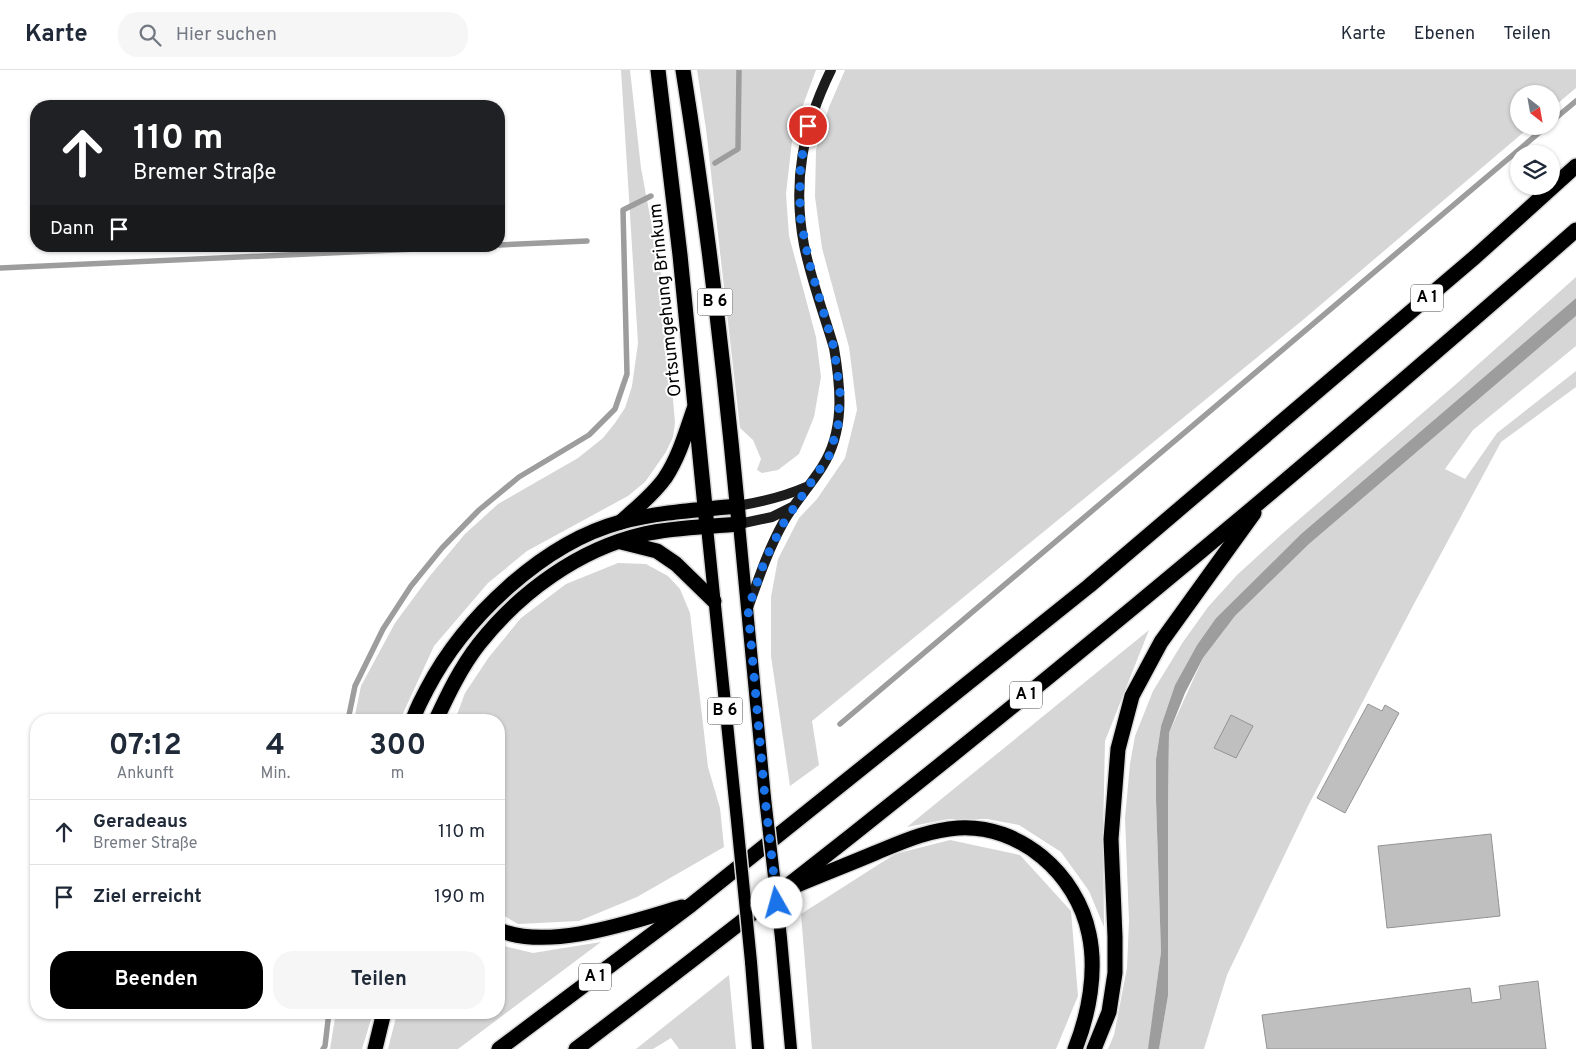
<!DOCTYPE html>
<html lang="de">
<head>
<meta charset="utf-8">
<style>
  body { margin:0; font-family:Overpass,sans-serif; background:#f6f6f7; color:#1f2937; height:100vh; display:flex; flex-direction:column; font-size:19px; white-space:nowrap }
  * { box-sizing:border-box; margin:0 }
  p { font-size:16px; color:#747a83 }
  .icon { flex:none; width:28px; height:28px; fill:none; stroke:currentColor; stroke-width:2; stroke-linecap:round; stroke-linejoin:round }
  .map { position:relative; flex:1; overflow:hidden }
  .details { position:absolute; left:30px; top:644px; width:475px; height:305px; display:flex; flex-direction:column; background:#fff; border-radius:20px; box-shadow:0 1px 4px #0004 }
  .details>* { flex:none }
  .hud { position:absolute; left:30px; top:30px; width:475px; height:152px; border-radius:20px; box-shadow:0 1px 4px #0004; background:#202124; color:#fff; overflow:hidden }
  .needle { width:32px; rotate:149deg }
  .fabs { position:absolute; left:1510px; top:15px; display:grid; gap:10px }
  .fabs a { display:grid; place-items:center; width:50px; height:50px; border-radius:50%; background:#fff; box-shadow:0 1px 4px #0004; font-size:25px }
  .pin { position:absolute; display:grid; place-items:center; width:42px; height:42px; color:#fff; margin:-21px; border:2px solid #fff; border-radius:50%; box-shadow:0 1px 5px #0007 }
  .me { position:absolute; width:55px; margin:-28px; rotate:353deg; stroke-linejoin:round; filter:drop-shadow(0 0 4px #0008) }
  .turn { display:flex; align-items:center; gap:18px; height:105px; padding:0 20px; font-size:22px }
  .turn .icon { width:65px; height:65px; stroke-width:2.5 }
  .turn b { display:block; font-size:35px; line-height:42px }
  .then { display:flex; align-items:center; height:48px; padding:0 20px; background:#0003; gap:10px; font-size:19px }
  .eta { display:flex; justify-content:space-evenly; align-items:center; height:85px; text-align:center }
  .eta b { font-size:30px; font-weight:700; line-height:35px }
  .button { display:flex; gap:10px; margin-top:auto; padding:10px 20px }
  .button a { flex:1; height:58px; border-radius:20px; background:#000; color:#fff; font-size:20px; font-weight:700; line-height:58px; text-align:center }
  .button a+a { background:#f6f6f7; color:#1f2937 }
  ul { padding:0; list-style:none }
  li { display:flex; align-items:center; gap:15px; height:65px; padding:0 20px; border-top:1px solid #e0e1e3 }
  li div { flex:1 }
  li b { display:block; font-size:19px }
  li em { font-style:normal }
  header { display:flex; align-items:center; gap:30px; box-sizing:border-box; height:70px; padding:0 25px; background:#fff; border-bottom:1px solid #e0e1e3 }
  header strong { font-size:24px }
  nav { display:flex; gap:28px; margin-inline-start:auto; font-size:18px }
  .search { width:350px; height:45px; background:#f6f6f7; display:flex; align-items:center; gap:12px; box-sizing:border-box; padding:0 18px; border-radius:20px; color:#747a83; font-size:19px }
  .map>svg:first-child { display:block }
  .green { fill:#d6d6d6 }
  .water { fill:#9d9d9d }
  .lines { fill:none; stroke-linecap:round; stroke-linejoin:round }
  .stream { stroke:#9d9d9d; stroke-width:5.5 }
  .building { fill:#bfbfbf; stroke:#939393 }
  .primary-casing { stroke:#dbdbdb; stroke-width:15 }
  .highway-casing { stroke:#dbdbdb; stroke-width:18 }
  .secondary { stroke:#1c1c1c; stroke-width:10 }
  .primary { stroke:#000; stroke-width:12 }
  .highway { stroke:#000; stroke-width:15 }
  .primary-bridge-casing { stroke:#dbdbdb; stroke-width:15; stroke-linecap:butt }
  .primary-bridge { stroke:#000; stroke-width:12 }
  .route { stroke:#1a73e8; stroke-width:9; stroke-dasharray:0 16.2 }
  .labels { text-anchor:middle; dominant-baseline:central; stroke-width:4; stroke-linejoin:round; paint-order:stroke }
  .shield { fill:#fff; stroke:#4c4c4c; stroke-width:1 }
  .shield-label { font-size:16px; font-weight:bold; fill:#000 }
  .street-label { font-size:18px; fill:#000; stroke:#fff }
</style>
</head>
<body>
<header>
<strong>Karte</strong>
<div class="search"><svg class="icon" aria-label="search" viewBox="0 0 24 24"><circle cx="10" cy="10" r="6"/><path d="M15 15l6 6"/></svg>Hier suchen</div>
<nav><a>Karte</a><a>Ebenen</a><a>Teilen</a></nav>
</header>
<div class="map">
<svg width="1576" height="979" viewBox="0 0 1576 979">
  <rect width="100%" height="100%" fill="#fff"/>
  <g class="green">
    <path d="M621 0H630L641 98 664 221 675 353 673 367 666 382 645 412 628 426 527 481 488 513 434 576 400 650H354L361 616 395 553 429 507 465 464 498 434 578 388 603 368 615 353 625 338 632 316 638 273Z"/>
    <path d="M697 0H816L793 62 786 124 789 166 816 267 821 307 814 347 799 384 778 400 762 403 757 400 761 389 753 370 740 358 706 59Z"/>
    <path d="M845 0H1576V18L1551 39V24H1519V56H1531L1304 249 812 651 819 695 790 716 771 586V527L778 489 799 448 817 429 845 388 857 340 849 277 822 178 815 127 816 80 829 37Z"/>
    <path d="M1576 207V228L1301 464 1216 548 1197 575 1175 615 1161 656 1156 689V730L1161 882 1149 976 1148 979H1108L1114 965 1127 898 1129 851 1125 748 1130 694 1135 666 1153 621 1183 572 1208 537 1237 505 1282 464 1455 315Z"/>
    <path d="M1576 246V276L1473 360 1445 399 1465 409 1497 363 1576 301V317L1501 372 1415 532 1308 736 1227 905 1204 979H1159L1168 926V735L1169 663 1203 588 1235 546 1309 474Z"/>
    <path d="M618 493 646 494 668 506 680 519 690 543 708 697 720 738 724 777 637 827 579 851 518 854 499 843V650H455L465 623 489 587 521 548 566 514Z"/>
    <path d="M1149 560 1105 671 1103 765 1104 857 1089 821 1061 782 1019 755 987 749H949L907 757Z"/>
    <path d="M950 770 1020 785 1071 841 1078 926 1056 979H812L801 844 895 784Z"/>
    <path d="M601 872 458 979H388L397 943 499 942V875L533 883Z"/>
    <path d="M729 905 736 979H679L671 968 653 979H636Z"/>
    <path d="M336 942 373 943 362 979H330Z"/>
  </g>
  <path class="water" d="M1576 228V246L1309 474 1235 546 1203 588 1185 623 1169 663 1168 735V926L1159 979H1148L1161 882 1156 730V689L1161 656 1175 615 1197 575 1216 548 1301 464Z"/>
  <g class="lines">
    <g class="stream">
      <path d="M1551 52 1576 31"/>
      <path d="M715 93 738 79 739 0"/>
      <path d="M499 175 587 171"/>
      <path d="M0 198 482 176"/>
      <path d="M348 650 355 616 383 559 411 516 442 478 479 440 519 407 589 365 615 339 627 304 623 140 651 126"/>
      <path d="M840 654 1547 56"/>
      <path d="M323 979 325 976 329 942"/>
    </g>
  </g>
  <g class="building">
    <path d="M1368 634 1382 641 1385 635 1399 643 1345 743 1317 728Z"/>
    <path d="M1231 645 1253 656 1236 688 1214 678Z"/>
    <path d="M1491 764 1500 846 1387 858 1378 776Z"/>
    <path d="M1538 911 1546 979H1267L1262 945 1470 918 1472 933 1501 929 1499 916Z"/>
  </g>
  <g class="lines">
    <defs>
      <g id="primary">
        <path d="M739 454 765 728"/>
        <path d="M707 457 737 751"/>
        <path d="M781 868 791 979"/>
        <path d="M751 892 758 979"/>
      </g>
      <g id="highway">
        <path d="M658 0 680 185 707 457"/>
        <path d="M621 452C636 438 653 425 665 408 679 387 686 362 694 339"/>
        <path d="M621 472 657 481 676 494 714 531"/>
        <path d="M413 650C416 639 422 629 427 619 464 548 543 473 621 452 659 442 698 440 737 436"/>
        <path d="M436 650C448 624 461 597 479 574 520 522 579 479 644 464 675 457 708 457 739 454 725 302 707 150 683 0"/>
        <path d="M797 815C823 804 849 794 875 783 902 772 928 760 958 758 1020 754 1077 804 1089 864 1097 901 1089 944 1075 979"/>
        <path d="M499 860C550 881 631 852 682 837"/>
        <path d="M375 979 384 942"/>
        <path d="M499 979 691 835 1089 516 1475 187 1576 96"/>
        <path d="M576 979C919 719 1253 444 1576 160"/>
        <path d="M1094 979 1109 942 1115 903V867L1111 769 1118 679 1132 626 1161 572 1254 443"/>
      </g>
    </defs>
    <use href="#primary" class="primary-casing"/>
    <use href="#highway" class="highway-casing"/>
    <g class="secondary">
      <path d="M737 436C762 432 783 427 806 417"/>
      <path d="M739 454 772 447 792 437"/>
      <path d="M748 538C758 510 768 480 783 453 794 433 810 416 822 397 845 361 841 318 834 278 824 244 811 210 804 175 792 112 803 57 831 0"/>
    </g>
    <use href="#primary" class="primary"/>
    <use href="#highway" class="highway"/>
    <defs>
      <g id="primary-bridge">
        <path d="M765 728 781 868"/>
        <path d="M737 751 751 892"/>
      </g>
    </defs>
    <use href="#primary-bridge" class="primary-bridge-casing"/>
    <use href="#primary-bridge" class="primary-bridge"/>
  </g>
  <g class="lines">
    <path class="route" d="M777 833 765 728 748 539 765 490 783 454 829 386 838 356 840 322 834 278 809 192 800 146V103L804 73 808 56"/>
  </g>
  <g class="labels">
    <g class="shield">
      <rect x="1411" y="214.5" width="32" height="27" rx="4"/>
      <rect x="697.5" y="218.5" width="35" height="27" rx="4"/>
      <rect x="1010" y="611.5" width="32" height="27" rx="4"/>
      <rect x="707.5" y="627.5" width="35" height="27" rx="4"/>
      <rect x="579" y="893.5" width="32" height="27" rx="4"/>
    </g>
    <g class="shield-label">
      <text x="1427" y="228">A 1</text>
      <text x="715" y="232">B 6</text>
      <text x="1026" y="625">A 1</text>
      <text x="725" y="641">B 6</text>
      <text x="595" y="907">A 1</text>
    </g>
    <g class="street-label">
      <text transform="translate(666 230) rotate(-96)">Ortsumgehung Brinkum</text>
    </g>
  </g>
</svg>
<div class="fabs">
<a><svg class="needle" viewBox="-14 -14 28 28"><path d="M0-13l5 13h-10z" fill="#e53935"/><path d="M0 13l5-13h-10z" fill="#747a83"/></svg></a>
<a><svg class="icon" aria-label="layers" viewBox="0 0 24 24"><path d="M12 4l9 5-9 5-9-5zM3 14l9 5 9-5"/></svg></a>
</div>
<div class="pin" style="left:808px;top:56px;background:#d93025"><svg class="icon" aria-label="arrive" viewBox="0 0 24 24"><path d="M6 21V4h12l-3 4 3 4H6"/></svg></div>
<svg class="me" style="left:777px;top:833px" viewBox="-20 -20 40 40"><circle r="19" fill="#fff"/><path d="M0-13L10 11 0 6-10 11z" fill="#1a73e8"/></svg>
<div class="hud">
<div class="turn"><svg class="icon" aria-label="ahead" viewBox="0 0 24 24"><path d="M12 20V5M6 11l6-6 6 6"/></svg><div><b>110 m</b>Bremer Straße</div></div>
<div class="then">Dann<svg class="icon" aria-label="arrive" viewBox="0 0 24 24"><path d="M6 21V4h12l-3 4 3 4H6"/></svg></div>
</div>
<section class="details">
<div class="eta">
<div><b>07:12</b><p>Ankunft</p></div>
<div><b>4</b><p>Min.</p></div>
<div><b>300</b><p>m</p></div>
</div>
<ul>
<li><svg class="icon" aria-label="ahead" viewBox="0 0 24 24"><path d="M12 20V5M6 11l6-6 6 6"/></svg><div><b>Geradeaus</b><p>Bremer Straße</p></div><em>110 m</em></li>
<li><svg class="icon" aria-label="arrive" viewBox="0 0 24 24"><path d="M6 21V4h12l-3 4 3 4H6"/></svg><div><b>Ziel erreicht</b></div><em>190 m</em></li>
</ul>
<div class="button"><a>Beenden</a><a>Teilen</a></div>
</section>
</div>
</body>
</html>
